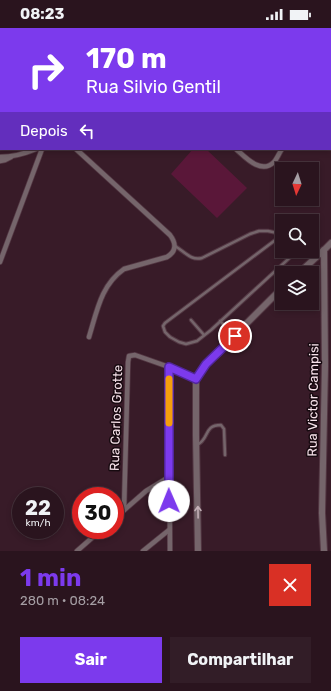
<!DOCTYPE html>
<html lang="pt">
<head>
<meta charset="utf-8">
<style>
  body { margin:0; font-family:Rubik,sans-serif; background:#321d27; color:#f1f3f6; height:100vh; display:flex; flex-direction:column; font-size:15px; white-space:nowrap }
  * { box-sizing:border-box; margin:0 }
  p { font-size:13px; color:#a59ea4 }
  .icon { flex:none; width:22px; height:22px; fill:none; stroke:currentColor; stroke-width:2; stroke-linecap:round; stroke-linejoin:round }
  .map { position:relative; height:523px; overflow:hidden }
  .side { display:flex; flex-direction:column; background:#2a141e; flex:1 }
  .side>* { flex:none }
  .guide { position:absolute; left:0px; top:0px; width:331px; height:122px; box-shadow:0 2px 6px #0003,0 0 0 1px #46333c; background:#7c3aed; color:#fff; overflow:hidden }
  .needle { width:26px; rotate:184deg }
  .buttons { position:absolute; left:275px; top:134px; display:grid; gap:8px }
  .buttons a { display:grid; place-items:center; width:44px; height:44px; border-radius:0px; background:#2a141e; box-shadow:0 2px 6px #0003,0 0 0 1px #46333c; font-size:20px }
  .speed { position:absolute; left:12px; top:459px; display:flex; gap:8px; font-size:20px; font-weight:700; text-align:center }
  .speed>* { display:grid; place-content:center; width:52px; height:52px; border-radius:50%; background:#2a141e; box-shadow:0 2px 6px #0003,0 0 0 1px #46333c; line-height:1 }
  .speed small { font-size:10px; font-weight:400 }
  .speed .limit { border:6px solid #d22; background:#fff; color:#111 }
  .pin { position:absolute; display:grid; place-items:center; width:34px; height:34px; color:#fff; margin:-17px; border:2px solid #fff; border-radius:50%; box-shadow:0 1px 4px #0007 }
  .me { position:absolute; width:44px; margin:-22px; rotate:359deg; stroke-linejoin:round; filter:drop-shadow(0 0 3px #0008) }
  .turn { display:flex; align-items:center; gap:14px; height:84px; padding:0 20px; font-size:18px }
  .turn .icon { width:52px; height:52px; stroke-width:2.5 }
  .turn b { display:block; font-size:28px; line-height:34px }
  .then { display:flex; align-items:center; height:38px; padding:0 20px; background:#0003; gap:8px; font-size:15px }
  .round { display:grid; place-items:center; flex:none; width:42px; height:42px; border-radius:0px; background:#321d27 }
  .head { display:flex; align-items:center; justify-content:space-between; height:68px; padding:0 20px }
  h1 { font-size:24px; font-weight:700; line-height:30px; color:#7c3aed }
  .button { display:flex; gap:8px; margin-top:auto; padding:8px 20px }
  .button a { flex:1; height:46px; border-radius:0px; background:#7c3aed; color:#fff; font-size:16px; font-weight:700; line-height:46px; text-align:center }
  .button a+a { background:#321d27; color:#f1f3f6 }
  .status { display:flex; justify-content:space-between; align-items:center; height:28px; padding:0 20px; background:#2a141e; direction:ltr }
  .status svg { height:11px; fill:currentColor }
  .map>svg:first-child { display:block }
  .green { fill:#5a1739 }
  .lines { fill:none; stroke-linecap:round; stroke-linejoin:round }
  .service-casing { stroke:#533743; stroke-width:4.5 }
  .minor-casing { stroke:#533743; stroke-width:6 }
  .tertiary-casing { stroke:#533743; stroke-width:8 }
  .service { stroke:#75656b; stroke-width:2.5 }
  .minor { stroke:#75656b; stroke-width:4.5 }
  .tertiary { stroke:#75656b; stroke-width:6 }
  .oneway { stroke:#c3b0b7 }
  .route-casing { stroke:#51269a; stroke-width:10 }
  .route { stroke:#7c3aed; stroke-width:7 }
  .slow { stroke:#f59e0b; stroke-width:7 }
  .labels { text-anchor:middle; dominant-baseline:central; stroke-width:3; stroke-linejoin:round; paint-order:stroke }
  .street-label { font-size:13px; fill:#f7e2ea; stroke:#170a10 }
</style>
</head>
<body>
<div class="status"><b>08:23</b><svg viewBox="0 0 49 12"><path d="M0 12V9h3v3zM5 12V6h3v6zM10 12V3h3v9zM15 12V0h3v12zM26 1h20v11H26zM47 4h2v5h-2z"/></svg></div>
<div class="map">
<svg width="331" height="523" viewBox="0 0 331 523">
  <rect width="100%" height="100%" fill="#381b28"/>
  <path class="green" d="M193 121H206L247 160 217 190 171 146Z"/>
  <g class="lines">
    <defs>
      <g id="service">
        <path d="M282 207 165 295 163 298 165 304 170 309 179 314 186 316 197 313 211 302 297 223"/>
        <path d="M175 218C185 224 191 233 202 230L250 206 259 203H268L282 206"/>
        <path d="M191 292 204 307"/>
        <path d="M220 293 234 307"/>
        <path d="M197 417C210 411 203 397 221 397L224 401 225 427"/>
      </g>
      <g id="minor">
        <path d="M19 0 20 1"/>
        <path d="M85 0V1"/>
        <path d="M177 0V1"/>
        <path d="M158 1 164 0"/>
        <path d="M0 18H1"/>
        <path d="M330 64 331 63"/>
        <path d="M76 121 170 207C176 215 177 223 167 229L124 241C101 257 97 283 89 309"/>
        <path d="M236 121C245 129 261 147 274 134 277 131 279 125 282 121"/>
        <path d="M0 129C13 129 24 126 36 121"/>
        <path d="M0 133 5 132 11 129"/>
        <path d="M0 234 42 121"/>
        <path d="M169 339 170 523"/>
        <path d="M124 482 128 334 129 328 135 327 169 339 196 351"/>
        <path d="M115 490 146 463 169 449"/>
        <path d="M77 523 101 502"/>
        <path d="M143 523 169 502"/>
      </g>
      <g id="tertiary">
        <path d="M222 1 226 0"/>
        <path d="M0 51 1 52"/>
        <path d="M299 245 324 222 331 215"/>
        <path d="M198 523 196 408V351L206 336 282 260"/>
        <path d="M324 523 322 485 325 338 324 222"/>
      </g>
    </defs>
    <use href="#service" class="service-casing"/>
    <use href="#minor" class="minor-casing"/>
    <use href="#tertiary" class="tertiary-casing"/>
    <use href="#service" class="service"/>
    <use href="#minor" class="minor"/>
    <use href="#tertiary" class="tertiary"/>
  </g>
  <defs><path id="oneway-shaft" d="M-6 0H5M1.5-3L5.5 0L1.5 3" fill="none" stroke-width="1.6" stroke-linecap="round" stroke-linejoin="round"/></defs>
  <use class="oneway" href="#oneway-shaft" transform="translate(198 484) rotate(-91)"/>
  <g class="lines">
    <defs>
      <path id="route" d="M169 473V339L196 351 206 336 235 308"/>
    </defs>
    <use href="#route" class="route-casing"/>
    <use href="#route" class="route"/>
    <path class="slow" d="M169 351V395"/>
  </g>
  <g class="labels">
    <g class="street-label">
      <text transform="translate(313 372) rotate(-89)">Rua Victor Campisi</text>
      <text transform="translate(116 390) rotate(-88)">Rua Carlos Grotte</text>
    </g>
  </g>
</svg>
<div class="buttons">
<a><svg class="needle" viewBox="-14 -14 28 28"><path d="M0-13l5 13h-10z" fill="#e53935"/><path d="M0 13l5-13h-10z" fill="#a59ea4"/></svg></a>
<a><svg class="icon" aria-label="search" viewBox="0 0 24 24"><circle cx="10" cy="10" r="6"/><path d="M15 15l6 6"/></svg></a>
<a><svg class="icon" aria-label="layers" viewBox="0 0 24 24"><path d="M12 4l9 5-9 5-9-5zM3 14l9 5 9-5"/></svg></a>
</div>
<div class="speed"><div>22<small>km/h</small></div><div class="limit">30</div></div>
<div class="pin" style="left:235px;top:308px;background:#d93025"><svg class="icon" aria-label="arrive" viewBox="0 0 24 24"><path d="M6 21V4h12l-3 4 3 4H6"/></svg></div>
<svg class="me" style="left:169px;top:473px" viewBox="-20 -20 40 40"><circle r="19" fill="#fff"/><path d="M0-13L10 11 0 6-10 11z" fill="#7c3aed"/></svg>
<div class="guide">
<div class="turn"><svg class="icon" aria-label="right" viewBox="0 0 24 24"><path d="M7 20v-9h11M14 6l5 5-5 5"/></svg><div><b>170 m</b>Rua Silvio Gentil</div></div>
<div class="then">Depois<svg class="icon" aria-label="left" viewBox="0 0 24 24"><path d="M17 20v-9H6M10 6l-5 5 5 5"/></svg></div>
</div>
</div>
<section class="side">
<div class="head"><div><h1>1 min</h1><p>280 m · 08:24</p></div><a class="round" style="background:#d93025;color:#fff"><svg class="icon" aria-label="close" viewBox="0 0 24 24"><path d="M6 6l12 12M18 6L6 18"/></svg></a></div>
<div class="button"><a>Sair</a><a>Compartilhar</a></div>
</section>
</body>
</html>
